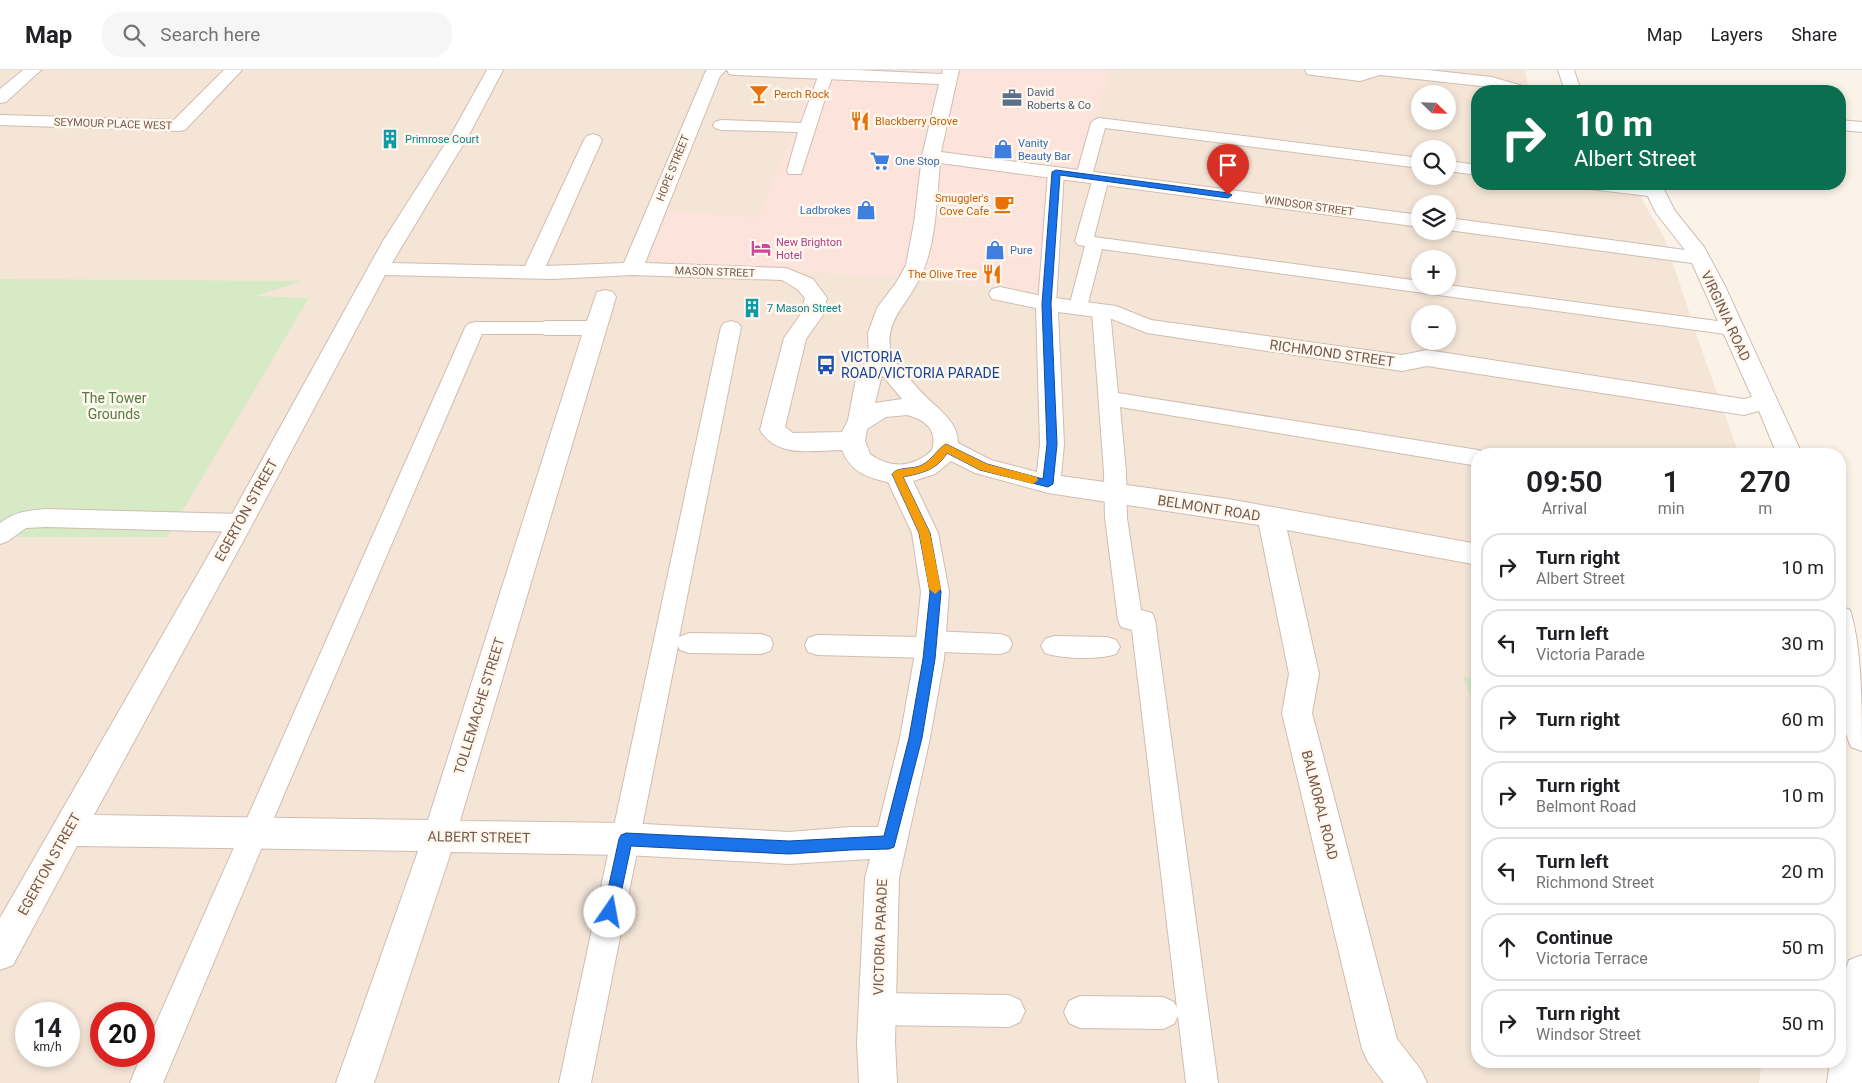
<!DOCTYPE html>
<html lang="en">
<head>
<meta charset="utf-8">
<style>
  body { margin:0; font-family:Roboto,sans-serif; background:#f6f6f6; color:#202124; height:100vh; display:flex; flex-direction:column; font-size:19px; white-space:nowrap }
  * { box-sizing:border-box; margin:0 }
  p { font-size:16px; color:#757577 }
  .icon { flex:none; width:28px; height:28px; fill:none; stroke:currentColor; stroke-width:2; stroke-linecap:round; stroke-linejoin:round }
  .map { position:relative; flex:1; overflow:hidden }
  .drawer { position:absolute; left:1471px; top:378px; width:375px; height:620px; display:flex; flex-direction:column; background:#fff; border-radius:20px; box-shadow:0 2px 8px #0003 }
  .drawer>* { flex:none }
  .guide { position:absolute; left:1471px; top:15px; width:375px; height:105px; border-radius:20px; box-shadow:0 2px 8px #0003; background:#0b6e4f; color:#fff; overflow:hidden }
  .needle { width:32px; rotate:113deg }
  .fabs { position:absolute; left:1411px; top:15px; display:grid; gap:10px }
  .fabs a { display:grid; place-items:center; width:45px; height:45px; border-radius:50%; background:#fff; box-shadow:0 2px 8px #0003; font-size:25px }
  .speed { position:absolute; left:15px; top:932px; display:flex; gap:10px; font-size:25px; font-weight:700; text-align:center }
  .speed>* { display:grid; place-content:center; width:65px; height:65px; border-radius:50%; background:#fff; box-shadow:0 2px 8px #0003; line-height:1 }
  .speed small { font-size:12px; font-weight:400 }
  .speed .limit { border:8px solid #d22; background:#fff; color:#111 }
  .pin { position:absolute; display:grid; place-items:center; width:42px; height:42px; color:#fff; margin:-51px -21px; border-radius:50% 50% 50% 0; rotate:-45deg; box-shadow:0 0 5px #0007 }
  .pin .icon { rotate:45deg }
  .me { position:absolute; width:55px; margin:-28px; rotate:12deg; stroke-linejoin:round; filter:drop-shadow(0 0 4px #0008) }
  .turn { display:flex; align-items:center; gap:18px; height:105px; padding:0 20px; font-size:22px }
  .turn .icon { width:65px; height:65px; stroke-width:2.5 }
  .turn b { display:block; font-size:35px; line-height:42px }
  .eta { display:flex; justify-content:space-evenly; align-items:center; height:85px; text-align:center }
  .eta b { font-size:30px; font-weight:600; line-height:35px }
  ul { padding:0; list-style:none }
  li { display:flex; align-items:center; gap:15px; height:68px; margin:0 10px 8px; padding:0 10px; border:2px solid #e0e0e0; border-radius:20px }
  li div { flex:1 }
  li b { display:block; font-size:19px }
  li em { font-style:normal }
  header { display:flex; align-items:center; gap:30px; box-sizing:border-box; height:70px; padding:0 25px; background:#fff; border-bottom:1px solid #e0e0e0 }
  header strong { font-size:24px }
  nav { display:flex; gap:28px; margin-inline-start:auto; font-size:18px }
  .search { width:350px; height:45px; background:#f6f6f6; display:flex; align-items:center; gap:12px; box-sizing:border-box; padding:0 18px; border-radius:20px; color:#757577; font-size:19px }
  .map>svg:first-child { display:block }
  .residential { fill:#f4e5d7; fill-rule:evenodd }
  .commercial { fill:#fce4dc }
  .green { fill:#d7eac6 }
  .lines { fill:none; stroke-linecap:round; stroke-linejoin:round }
  .lane-casing { stroke:#d1bdb0; stroke-width:2 }
  .street-casing { stroke:#d1bdb0; stroke-width:2 }
  .lane { fill:#fff; fill-rule:evenodd }
  .street { fill:#fff; fill-rule:evenodd }
  .route { fill:#1a73e8; stroke:#114b97 }
  .slow { fill:#f59e0b }
  .labels { text-anchor:middle; dominant-baseline:central; stroke-width:5; stroke-linejoin:round; paint-order:stroke }
  .far-service-label { font-size:11px; fill:#4e5e75; stroke:#fff8ef; text-anchor:start }
  .far-food-label { font-size:11px; fill:#c56008; stroke:#fff8ef; text-anchor:start }
  .far-street-label { font-size:11px; fill:#77594c; stroke:#fff8ef }
  .far-culture-label { font-size:11px; fill:#0d838f; stroke:#fff8ef; text-anchor:start }
  .far-shop-label { font-size:11px; fill:#366cbe; stroke:#fff8ef; text-anchor:start }
  .far-hotel-label { font-size:11px; fill:#b23c85; stroke:#fff8ef; text-anchor:start }
  .street-label { font-size:14px; fill:#77594c; stroke:#fff8ef }
  .transit-label { font-size:14px; fill:#164399; stroke:#fff8ef; text-anchor:start }
  .park-label { font-size:14px; fill:#577c43; stroke:#fff8ef }
</style>
</head>
<body>
<header>
<strong>Map</strong>
<div class="search"><svg class="icon" aria-label="search" viewBox="0 0 24 24"><circle cx="10" cy="10" r="6"/><path d="M15 15l6 6"/></svg>Search here</div>
<nav><a>Map</a><a>Layers</a><a>Share</a></nav>
</header>
<div class="map">
<svg width="1862" height="1013" viewBox="0 0 1862 1013">
  <rect width="100%" height="100%" fill="#fcf3e8"/>
  <path class="residential" d="M0 0H1525L1529 21H1478V114H1633L1665 169 1702 281 1739 384H1478V991H1762L1759 1013H0V467L309 229 0 219ZM1420 24H1448V51H1420ZM1420 79H1448V106H1420ZM1420 134H1448V161H1420ZM1420 189H1448V216H1420ZM1420 244H1448V271H1420ZM26 944H69V986H26ZM101 944H144V986H101Z"/>
  <path class="commercial" d="M817 0H1110L1080 100 1064 98 1060 226 934 211 649 191 668 141 759 148Z"/>
  <g class="green">
    <path d="M0 209 302 211 255 226 309 228 167 467H0Z"/>
    <path d="M1463 606 1477 609V644Z"/>
  </g>
  <g class="lines">
    <defs>
      <g id="lane">
        <path d="M828 0 833 4 801 104H789L787 101 798 62 721 60 715 58 713 55 715 52 721 50 801 53 819 4 821 1Z"/>
        <path d="M1099 48 1420 88V98L1105 58 1092 106 1090 110H1078L1076 106 1091 53 1094 50Z"/>
        <path d="M1448 91 1478 95V105L1448 101Z"/>
        <path d="M1056 97 1062 99 1064 102 1056 234 1054 238 1047 240 1040 238 1038 234 1048 102 1050 99Z"/>
        <path d="M1101 103 1107 104 1109 108 1094 167 1420 211V216H1448V215L1732 253 1739 255 1742 259 1739 263 1732 265 1102 179 1087 237 1085 241 1078 243 1071 241 1069 237 1085 176 1078 175 1075 171 1093 108 1095 104Z"/>
        <path d="M1582 114C1609 114 1637 112 1663 118L1665 122 1663 126 1657 127 1590 119 1584 118Z"/>
        <path d="M1101 235 1108 237 1110 241 1118 323 1478 380 1486 384H1478V396L1120 337 1126 402 1127 448 1141 540 1152 543 1155 550 1218 1013H1186L1178 946 1174 954 1163 959 1080 958 1069 953 1064 942 1069 931 1080 926 1163 927 1174 932 1177 938 1132 560 1121 557 1118 550 1105 448 1104 402 1092 241 1094 237Z"/>
        <path d="M731 251 738 253 741 257 679 567 689 563 761 564 770 567 773 574 770 581 761 584 689 583 680 580 678 576 591 1013H559L721 257 724 253Z"/>
        <path d="M475 252H546L553 254 556 258 553 262 546 264H482L285 722 163 1013H130L141 986H144V980L465 258 468 254Z"/>
        <path d="M46 439 240 444 248 447 251 453 248 459 240 462 46 457 26 458 8 471 0 474V453C17 441 26 441 46 439Z"/>
        <path d="M931 561 1000 564 1009 567 1012 574 1009 581 1000 584 941 582 939 585 930 588 817 585 808 582 805 575 808 568 817 565 920 567 922 564Z"/>
        <path d="M1054 566 1107 567 1116 570 1120 577 1116 584C1099 590 1062 589 1045 583L1041 576 1045 569Z"/>
        <path d="M877 923 1009 925 1020 930 1025 941 1020 952 1009 957 877 955 866 950 861 939 866 928Z"/>
      </g>
      <g id="street">
        <path d="M23 0H41L6 32 0 33V19Z"/>
        <path d="M224 0H242L185 60 179 61 0 55V45L174 50Z"/>
        <path d="M487 0H503L470 63 392 193 525 196 584 70 587 66 593 64 599 66 602 70 546 196 624 193 705 3 707 0H726L720 6 645 193 786 198 813 209 827 228 823 245 806 269 785 357 793 363 842 362 848 350 856 309 869 287 868 263 877 238 896 213 906 195 914 153 922 86 939 14 735 5 729 4 727 0H856L942 4 943 0H959L941 82 1420 145V157L940 93C936 133 937 180 916 215 903 239 884 253 891 284 893 290 899 295 902 300 912 312 924 326 936 336 947 347 958 356 958 373L991 390 1037 402 1040 374 1036 238 992 229 989 224 992 219 1000 217 1047 227 1116 236 1151 250 1402 285 1427 280 1744 329 1752 327 1692 193 1448 160V148L1685 180 1656 143 1642 114H1661L1675 141 1704 177 1724 214 1802 384H1777L1759 341 1744 345 1427 296 1402 301 1147 263 1112 249 1058 242 1064 374 1061 406 1228 429 1478 474V495L1287 460 1319 604 1312 643 1397 969 1421 1000 1427 1013H1384L1368 992 1362 979 1282 643 1289 604 1259 455 1048 423 975 403 951 391 935 404 913 411 938 463 949 522 944 589 930 668 899 808 895 972 897 1013H859L857 972 865 808 870 789 789 794 626 785 451 782 374 1013H336L418 781 77 776 13 895 0 900V848L231 446 383 171 452 63ZM385 205 553 209 632 205 782 210 797 219 805 228 801 244 784 268 760 360C777 389 814 380 842 380 850 401 867 408 888 412L912 463 921 522 914 589 900 668 878 757H850L789 762 626 753 460 751 616 227 613 222 605 220 597 222 587 251H546L538 253 535 258 538 263 546 265H582L428 750 94 745 253 453ZM882 305 902 329 875 333ZM907 345C925 350 938 359 932 380 914 398 890 399 870 384L865 371 867 359 886 347Z"/>
        <path d="M1305 0H1428L1492 7 1526 17 1529 21H1503L1490 17 1380 5 1360 11 1313 5 1307 4Z"/>
        <path d="M1558 0H1574L1581 21H1565Z"/>
        <path d="M1840 50 1862 52V62L1840 60Z"/>
        <path d="M1840 536 1850 540C1862 577 1862 639 1862 681L1851 677C1834 640 1840 577 1840 536Z"/>
        <path d="M1862 885V1013H1827L1830 991H1840C1840 958 1836 922 1849 890Z"/>
      </g>
    </defs>
    <use href="#lane" class="lane-casing"/>
    <use href="#street" class="street-casing"/>
    <use href="#lane" class="lane"/>
    <use href="#street" class="street"/>
  </g>
  <path class="route" d="M1056 100 1228 123 1232 125 1228 128 1060 105 1051 234 1057 374 1053 414 1048 417 980 400 947 383C937 400 922 403 903 407L930 463 941 522 935 589 922 668 894 777 889 779 850 780 789 784 631 776 617 842 615 847 610 849 605 847 603 842 619 769 621 765 626 763 789 771 884 766 909 668 923 589 930 522 919 463 892 404C898 396 913 400 922 395 932 390 939 377 946 374L987 394 1043 409 1047 374 1042 234 1052 102Z"/>
  <path class="slow" d="M946 374 987 394 1037 407 1038 410 1033 414 980 400 947 383C937 400 922 403 903 407L930 463 941 519 935 524 929 519 919 463 892 404C898 396 913 400 922 395 932 390 939 377 946 374Z"/>
  <defs>
    <symbol id="bar-bare" viewBox="-9 -9 18 18"><path d="M-6-5H6L.8 .8V4.5H3.5V6h-7V4.5H-.8V.8Z" fill="#e8710a" stroke="#fff8ef" stroke-width="2.5" paint-order="stroke"/></symbol>
    <symbol id="office-bare" viewBox="-9 -9 18 18"><path d="M-6-3h4V-5.5h4V-3h4V5H-6ZM-1-4.5V-3h2v-1.5ZM-6 0V1H6V0Z" fill="#5c6f8a" stroke="#fff8ef" stroke-width="2.5" paint-order="stroke"/></symbol>
    <symbol id="restaurant-bare" viewBox="-9 -9 18 18"><path d="M-5-6h1v4h1v-4h1v4h1v-4h1v5L-1.5 .5V6h-2V.5L-5-1ZM5-6V6H3V1.5H1.5Q1.5-4 5-6Z" fill="#e8710a" stroke="#fff8ef" stroke-width="2.5" paint-order="stroke"/></symbol>
    <symbol id="building-bare" viewBox="-9 -9 18 18"><path d="M-4-6H4V6H1V3H-1V6H-4ZM-2.5-4.3h1.7v1.8h-1.7ZM.8-4.3h1.7v1.8H.8ZM-2.5-1h1.7V.8h-1.7ZM.8-1h1.7V.8H.8Z" fill="#0f9aa8" stroke="#fff8ef" stroke-width="2.5" paint-order="stroke"/></symbol>
    <symbol id="shop-bare" viewBox="-9 -9 18 18"><path d="M-5-2.5h2.3a2.7 3.5 0 0 1 5.4 0H5L5.5 6h-11ZM-1.5-2.5h3a1.5 2.3 0 0 0-3 0Z" fill="#3f7fe0" stroke="#fff8ef" stroke-width="2.5" paint-order="stroke"/></symbol>
    <symbol id="supermarket-bare" viewBox="-9 -9 18 18"><path d="M-6-5.5h2.5l.6 2H6L4.5 2H-2.5L-4.4-4H-6ZM-1.5 3.2a1.3 1.3 0 1 0 .1 0ZM3 3.2a1.3 1.3 0 1 0 .1 0Z" fill="#3f7fe0" stroke="#fff8ef" stroke-width="2.5" paint-order="stroke"/></symbol>
    <symbol id="cafe-bare" viewBox="-9 -9 18 18"><path d="M-5.5-4.5H6V0H3Q3 3.5 0 3.5H-2.5Q-5.5 3.5-5.5 0ZM3-3.2v2h1.7v-2ZM-6 4.5H4V6H-6Z" fill="#e8710a" stroke="#fff8ef" stroke-width="2.5" paint-order="stroke"/></symbol>
    <symbol id="hotel-bare" viewBox="-9 -9 18 18"><path d="M-6-4.5h1.5V1H6V5H4.5V3h-9V5H-6ZM-4 0a1.8 1.8 0 1 1 3.6 0ZM.5 0V-2.5h3Q6-2.5 6 0Z" fill="#d1479c" stroke="#fff8ef" stroke-width="2.5" paint-order="stroke"/></symbol>
    <symbol id="bus-bare" viewBox="-9 -9 18 18"><path d="M-5-6H5V4H4V6H2V4H-2V6H-4V4H-5ZM-3.5-4V0h7V-4ZM-3.5 1.2v1.5H-2V1.2ZM2 1.2v1.5H3.5V1.2Z" fill="#1a4fb4" stroke="#fff8ef" stroke-width="2.5" paint-order="stroke"/></symbol>
  </defs>
  <g fill-rule="evenodd">
    <use href="#bar-bare" x="745" y="10" width="28" height="28"/>
    <use href="#office-bare" x="998" y="14" width="28" height="28"/>
    <use href="#restaurant-bare" x="846" y="37" width="28" height="28"/>
    <use href="#building-bare" x="376" y="55" width="28" height="28"/>
    <use href="#shop-bare" x="989" y="65" width="28" height="28"/>
    <use href="#supermarket-bare" x="866" y="77" width="28" height="28"/>
    <use href="#cafe-bare" x="990" y="120" width="28" height="28"/>
    <use href="#shop-bare" x="852" y="126" width="28" height="28"/>
    <use href="#hotel-bare" x="747" y="164" width="28" height="28"/>
    <use href="#shop-bare" x="981" y="166" width="28" height="28"/>
    <use href="#restaurant-bare" x="978" y="190" width="28" height="28"/>
    <use href="#building-bare" x="738" y="224" width="28" height="28"/>
    <use href="#bus-bare" x="812" y="281" width="28" height="28"/>
  </g>
  <g class="labels">
    <g class="far-service-label">
      <text x="1027" y="22">David<tspan x="1027" dy="13">Roberts &amp; Co</tspan></text>
    </g>
    <g class="far-food-label">
      <text x="774" y="24">Perch Rock</text>
      <text x="875" y="51">Blackberry Grove</text>
      <text x="989" y="128" text-anchor="end">Smuggler's<tspan x="989" dy="13">Cove Cafe</tspan></text>
      <text x="977" y="204" text-anchor="end">The Olive Tree</text>
    </g>
    <g class="far-street-label">
      <text transform="translate(113 54) rotate(2)">SEYMOUR PLACE WEST</text>
      <text transform="translate(673 98) rotate(-68)">HOPE STREET</text>
      <text transform="translate(1309 136) rotate(8)">WINDSOR STREET</text>
      <text transform="translate(715 202) rotate(2)">MASON STREET</text>
    </g>
    <g class="far-culture-label">
      <text x="405" y="69">Primrose Court</text>
      <text x="767" y="238">7 Mason Street</text>
    </g>
    <g class="far-shop-label">
      <text x="1018" y="73">Vanity<tspan x="1018" dy="13">Beauty Bar</tspan></text>
      <text x="895" y="91">One Stop</text>
      <text x="851" y="140" text-anchor="end">Ladbrokes</text>
      <text x="1010" y="180">Pure</text>
    </g>
    <g class="far-hotel-label">
      <text x="776" y="172">New Brighton<tspan x="776" dy="13">Hotel</tspan></text>
    </g>
    <g class="street-label">
      <text transform="translate(1726 246) rotate(65)">VIRGINIA ROAD</text>
      <text transform="translate(1332 283) rotate(8)">RICHMOND STREET</text>
      <text transform="translate(1209 438) rotate(9)">BELMONT ROAD</text>
      <text transform="translate(246 440) rotate(-61)">EGERTON STREET</text>
      <text transform="translate(479 636) rotate(-73)">TOLLEMACHE STREET</text>
      <text transform="translate(1320 735) rotate(76)">BALMORAL ROAD</text>
      <text transform="translate(479 767) rotate(1)">ALBERT STREET</text>
      <text transform="translate(49 794) rotate(-61)">EGERTON STREET</text>
      <text transform="translate(880 867) rotate(-88)">VICTORIA PARADE</text>
    </g>
    <g class="transit-label">
      <text x="841" y="287">VICTORIA<tspan x="841" dy="16">ROAD/VICTORIA PARADE</tspan></text>
    </g>
    <g class="park-label">
      <text x="114" y="328">The Tower<tspan x="114" dy="16">Grounds</tspan></text>
    </g>
  </g>
</svg>
<div class="fabs">
<a><svg class="needle" viewBox="-14 -14 28 28"><path d="M0-13l5 13h-10z" fill="#e53935"/><path d="M0 13l5-13h-10z" fill="#757577"/></svg></a>
<a><svg class="icon" aria-label="search" viewBox="0 0 24 24"><circle cx="10" cy="10" r="6"/><path d="M15 15l6 6"/></svg></a>
<a><svg class="icon" aria-label="layers" viewBox="0 0 24 24"><path d="M12 4l9 5-9 5-9-5zM3 14l9 5 9-5"/></svg></a>
<a>+</a>
<a>−</a>
</div>
<div class="speed"><div>14<small>km/h</small></div><div class="limit">20</div></div>
<div class="pin" style="left:1228px;top:125px;background:#d93025"><svg class="icon" aria-label="arrive" viewBox="0 0 24 24"><path d="M6 21V4h12l-3 4 3 4H6"/></svg></div>
<svg class="me" style="left:610px;top:842px" viewBox="-20 -20 40 40"><circle r="19" fill="#fff"/><path d="M0-13L10 11 0 6-10 11z" fill="#1a73e8"/></svg>
<div class="guide">
<div class="turn"><svg class="icon" aria-label="right" viewBox="0 0 24 24"><path d="M7 20v-9h11M14 6l5 5-5 5"/></svg><div><b>10 m</b>Albert Street</div></div>
</div>
<section class="drawer">
<div class="eta">
<div><b>09:50</b><p>Arrival</p></div>
<div><b>1</b><p>min</p></div>
<div><b>270</b><p>m</p></div>
</div>
<ul>
<li><svg class="icon" aria-label="right" viewBox="0 0 24 24"><path d="M7 20v-9h11M14 6l5 5-5 5"/></svg><div><b>Turn right</b><p>Albert Street</p></div><em>10 m</em></li>
<li><svg class="icon" aria-label="left" viewBox="0 0 24 24"><path d="M17 20v-9H6M10 6l-5 5 5 5"/></svg><div><b>Turn left</b><p>Victoria Parade</p></div><em>30 m</em></li>
<li><svg class="icon" aria-label="right" viewBox="0 0 24 24"><path d="M7 20v-9h11M14 6l5 5-5 5"/></svg><div><b>Turn right</b></div><em>60 m</em></li>
<li><svg class="icon" aria-label="right" viewBox="0 0 24 24"><path d="M7 20v-9h11M14 6l5 5-5 5"/></svg><div><b>Turn right</b><p>Belmont Road</p></div><em>10 m</em></li>
<li><svg class="icon" aria-label="left" viewBox="0 0 24 24"><path d="M17 20v-9H6M10 6l-5 5 5 5"/></svg><div><b>Turn left</b><p>Richmond Street</p></div><em>20 m</em></li>
<li><svg class="icon" aria-label="ahead" viewBox="0 0 24 24"><path d="M12 20V5M6 11l6-6 6 6"/></svg><div><b>Continue</b><p>Victoria Terrace</p></div><em>50 m</em></li>
<li><svg class="icon" aria-label="right" viewBox="0 0 24 24"><path d="M7 20v-9h11M14 6l5 5-5 5"/></svg><div><b>Turn right</b><p>Windsor Street</p></div><em>50 m</em></li>
</ul>
</section>
</div>
</body>
</html>
